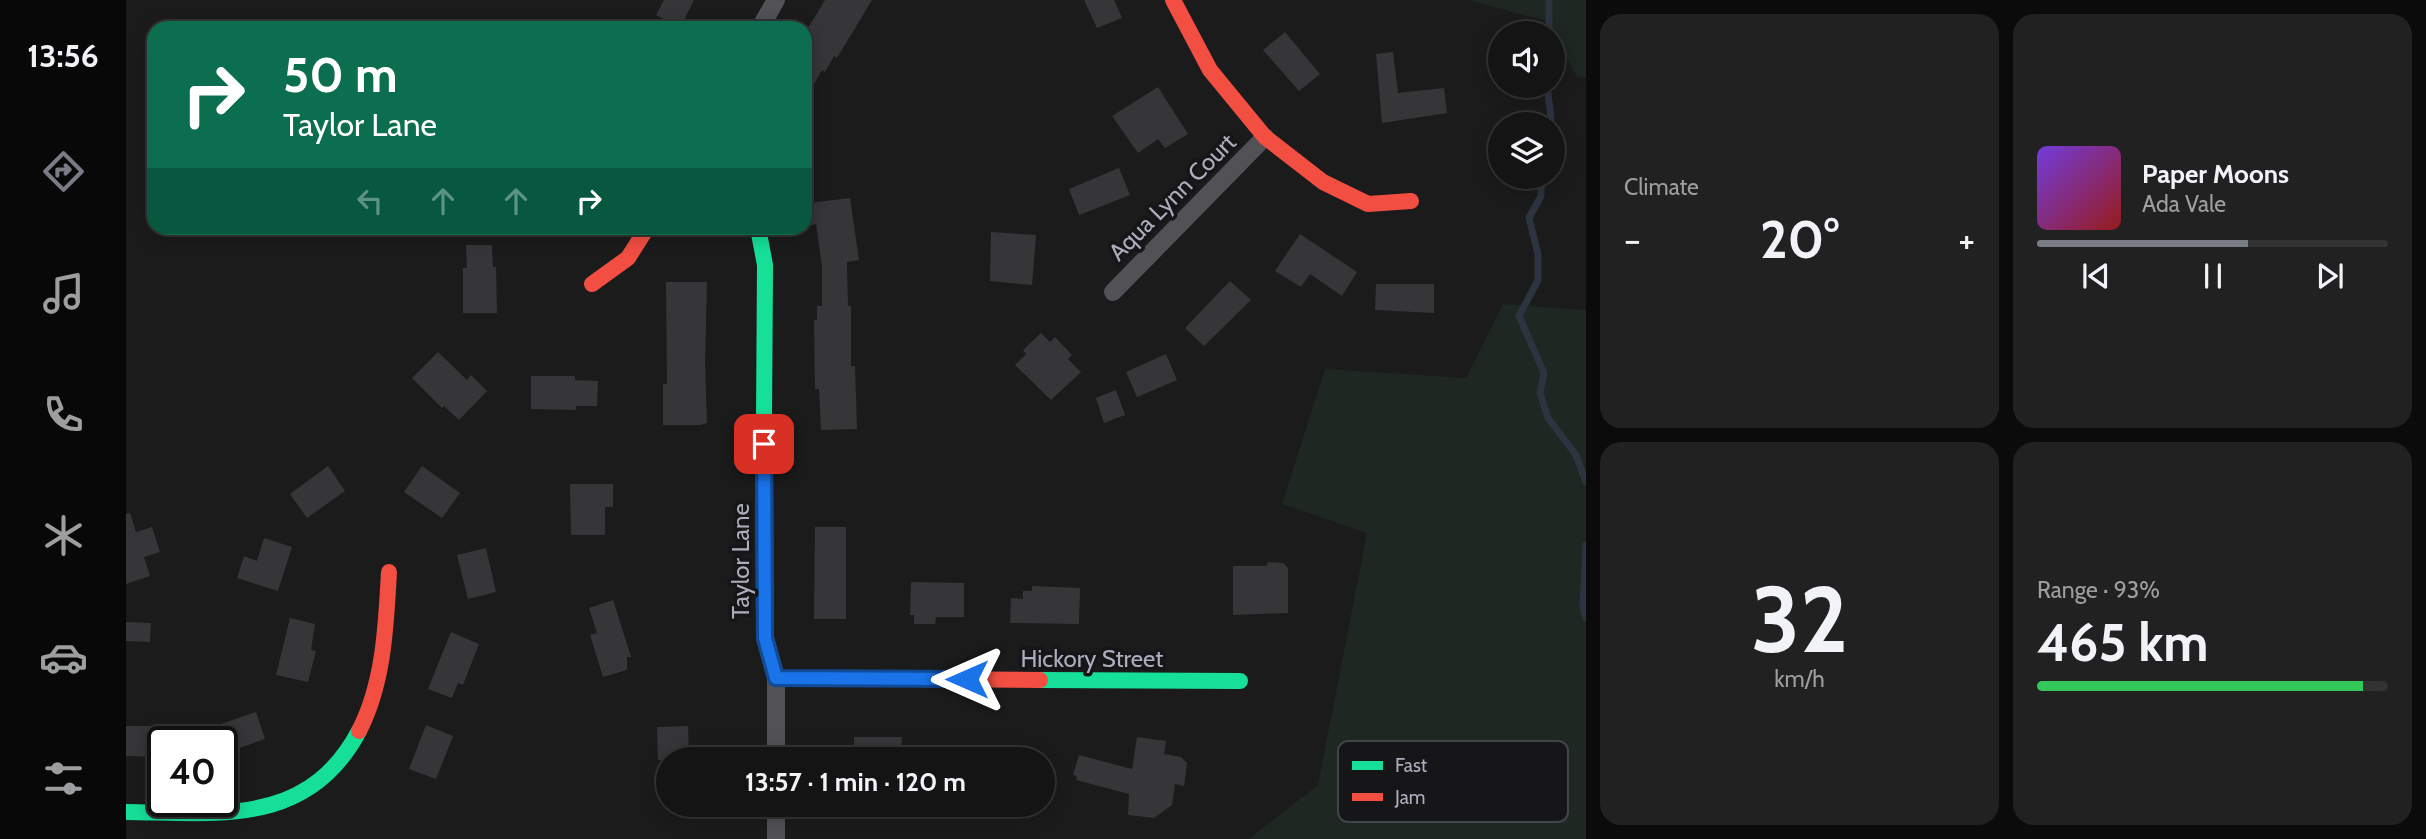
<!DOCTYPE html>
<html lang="en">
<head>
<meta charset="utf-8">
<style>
  :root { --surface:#141415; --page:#212122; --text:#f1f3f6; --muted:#9d9ea0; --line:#333334; --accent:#797b85 }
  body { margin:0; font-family:Cabin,sans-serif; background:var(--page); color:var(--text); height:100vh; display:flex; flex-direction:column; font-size:26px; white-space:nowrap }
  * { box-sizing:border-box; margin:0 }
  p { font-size:23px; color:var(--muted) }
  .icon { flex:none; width:38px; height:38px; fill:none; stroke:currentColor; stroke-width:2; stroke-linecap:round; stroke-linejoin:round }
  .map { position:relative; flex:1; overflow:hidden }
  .sheet { display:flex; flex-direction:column; gap:14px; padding:14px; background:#0b0b0c; width:840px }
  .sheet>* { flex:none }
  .guide { position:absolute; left:21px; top:21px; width:665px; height:214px; border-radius:21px; box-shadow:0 4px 18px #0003,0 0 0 2px var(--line); background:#0b6e4f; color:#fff; overflow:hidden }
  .buttons { position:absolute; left:1362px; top:21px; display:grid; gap:14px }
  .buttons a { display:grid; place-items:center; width:77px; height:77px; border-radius:50%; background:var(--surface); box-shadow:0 4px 18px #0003,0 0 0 2px var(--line); font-size:35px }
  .speed { position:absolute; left:21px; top:726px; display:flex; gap:14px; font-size:35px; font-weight:700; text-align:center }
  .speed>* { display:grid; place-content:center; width:91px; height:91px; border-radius:50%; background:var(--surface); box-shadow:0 4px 18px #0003,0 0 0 2px var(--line); line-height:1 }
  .speed .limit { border:4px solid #111; border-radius:10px; background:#fff; color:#111 }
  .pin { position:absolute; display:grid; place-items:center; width:60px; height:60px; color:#fff; margin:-30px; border-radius:14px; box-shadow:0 4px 10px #0006 }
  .me { position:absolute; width:77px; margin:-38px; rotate:270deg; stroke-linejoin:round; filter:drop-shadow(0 0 5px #0008) }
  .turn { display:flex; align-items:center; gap:24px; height:147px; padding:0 21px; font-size:32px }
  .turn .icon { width:91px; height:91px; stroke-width:2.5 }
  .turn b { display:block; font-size:49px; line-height:60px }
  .lanes { display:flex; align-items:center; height:66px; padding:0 21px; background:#0003; justify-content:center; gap:35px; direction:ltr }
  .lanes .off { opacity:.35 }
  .big { font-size:52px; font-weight:800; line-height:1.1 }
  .sheet .card { flex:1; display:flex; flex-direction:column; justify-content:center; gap:10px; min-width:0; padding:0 24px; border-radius:21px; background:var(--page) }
  .sheet .dial { align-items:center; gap:0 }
  .dial b { font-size:91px; line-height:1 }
  .song { display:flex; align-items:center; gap:21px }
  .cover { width:84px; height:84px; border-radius:10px; background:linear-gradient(135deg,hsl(260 70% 55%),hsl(0 70% 35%)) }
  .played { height:7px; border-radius:4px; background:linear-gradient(90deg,var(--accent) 60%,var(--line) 60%) }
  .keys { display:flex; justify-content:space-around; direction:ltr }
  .heat { display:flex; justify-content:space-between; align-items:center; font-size:38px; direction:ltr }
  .charge { height:10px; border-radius:5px; background:linear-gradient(90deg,#34c759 93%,var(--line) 0) }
  .sheet .tiles { flex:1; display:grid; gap:14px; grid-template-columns:repeat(2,1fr) }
  .trip { position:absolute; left:530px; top:747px; width:399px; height:70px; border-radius:35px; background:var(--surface); box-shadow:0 4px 18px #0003,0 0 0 2px var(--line); font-weight:800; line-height:70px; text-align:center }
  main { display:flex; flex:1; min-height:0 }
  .tabs { display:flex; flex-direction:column; width:126px; justify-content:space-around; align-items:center; background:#080808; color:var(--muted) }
  .tabs .icon { width:49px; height:49px }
  .tabs .current { color:var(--accent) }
  .tabs b { font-size:32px; color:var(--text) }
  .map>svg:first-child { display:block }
  .green { fill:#1e2721 }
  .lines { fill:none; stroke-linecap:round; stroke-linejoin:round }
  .stream { stroke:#2c343f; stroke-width:7 }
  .building { fill:#363638 }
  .street { stroke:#515156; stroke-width:18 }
  .fast { stroke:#16e098; stroke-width:16 }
  .jam { stroke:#f24e42; stroke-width:16 }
  .route-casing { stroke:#114b97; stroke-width:18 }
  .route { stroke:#1a73e8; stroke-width:12 }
  .labels { text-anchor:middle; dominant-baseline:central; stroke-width:7; stroke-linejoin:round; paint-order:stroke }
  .street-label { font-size:24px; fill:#acaebd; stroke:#161518 }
  .key { fill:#161518; stroke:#43434a; stroke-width:2 }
  .key-label { font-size:19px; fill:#acaebd }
</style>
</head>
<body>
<main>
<nav class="tabs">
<b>13:56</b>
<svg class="icon current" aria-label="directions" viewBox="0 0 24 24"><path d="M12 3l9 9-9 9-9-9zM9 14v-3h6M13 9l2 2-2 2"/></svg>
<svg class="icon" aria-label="music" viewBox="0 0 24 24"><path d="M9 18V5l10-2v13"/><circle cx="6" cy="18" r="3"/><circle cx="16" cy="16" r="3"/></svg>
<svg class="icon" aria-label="phone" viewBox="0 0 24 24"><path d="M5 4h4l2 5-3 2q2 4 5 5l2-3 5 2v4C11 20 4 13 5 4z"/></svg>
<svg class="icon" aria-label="climate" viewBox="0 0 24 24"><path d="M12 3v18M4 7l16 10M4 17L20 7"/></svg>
<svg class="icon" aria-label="car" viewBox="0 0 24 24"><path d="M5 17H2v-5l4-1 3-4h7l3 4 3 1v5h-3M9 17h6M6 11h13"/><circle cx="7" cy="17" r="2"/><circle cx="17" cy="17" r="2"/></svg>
<svg class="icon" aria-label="filters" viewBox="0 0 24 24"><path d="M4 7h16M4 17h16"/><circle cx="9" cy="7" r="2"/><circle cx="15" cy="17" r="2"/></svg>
</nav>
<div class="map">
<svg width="1460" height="839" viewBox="0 0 1460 839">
  <rect width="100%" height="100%" fill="#1b1b1c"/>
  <g class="green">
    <polygon points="1342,0 1460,0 1460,78 1451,77 1421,21"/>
    <polygon points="1377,304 1460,310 1460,839 1123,839 1192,785 1241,533 1156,504 1199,369 1340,378"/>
  </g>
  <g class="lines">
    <g class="stream">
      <polyline points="1423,0 1423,33"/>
      <polyline points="1421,86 1425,117 1424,124"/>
      <polyline points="1415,177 1415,196 1403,218 1412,254 1412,280 1393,316 1418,373 1414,393 1422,418 1450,455 1460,482"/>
      <polyline points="1460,545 1457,608 1460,618"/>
    </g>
  </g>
  <g class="building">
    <polygon points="538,0 568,0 554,28 530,15"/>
    <polygon points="699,0 746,0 711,58 708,56 699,72 696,70 679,100 679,33"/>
    <polygon points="958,0 988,0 996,18 971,28"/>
    <polygon points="1159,32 1194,74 1173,91 1137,50"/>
    <polygon points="1267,52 1272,93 1318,88 1321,113 1256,123 1250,54"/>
    <polygon points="1032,87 1062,134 1039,148 1032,139 1012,153 986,116"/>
    <polygon points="993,168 1004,195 953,215 943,189"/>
    <polygon points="724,198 733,260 721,262 722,306 725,306 725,366 729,366 731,429 695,430 693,389 689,389 688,320 691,320 691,306 696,306 696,266 690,224 685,225 683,203"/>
    <polygon points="865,232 910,235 906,285 864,281"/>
    <polygon points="1174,234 1231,272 1216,296 1184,274 1175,287 1149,271"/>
    <polygon points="340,245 366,245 367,267 370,267 371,313 337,313 337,268 341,268"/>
    <polygon points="1104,281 1125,300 1078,346 1059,328"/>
    <polygon points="540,282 581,282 579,363 581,423 574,425 537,425 537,384 541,384"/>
    <polygon points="1250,284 1308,284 1308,313 1249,310"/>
    <polygon points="915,333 924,342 929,337 946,355 942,359 955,372 925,400 889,365 900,354 897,350"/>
    <polygon points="312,352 341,380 345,375 361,391 333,420 318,406 316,408 286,378"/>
    <polygon points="1040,354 1051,380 1011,397 1000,372"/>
    <polygon points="405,376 449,376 449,380 472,381 471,406 450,406 450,410 405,409"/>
    <polygon points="990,390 999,415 978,423 970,398"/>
    <polygon points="202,466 219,491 181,518 164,494"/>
    <polygon points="296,466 334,493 316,518 278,492"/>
    <polygon points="444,484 487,484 487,507 479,507 479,535 445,535"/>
    <polygon points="4,513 10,532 26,527 34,552 18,557 24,576 0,584 0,514"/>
    <polygon points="689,527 720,527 720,619 688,619"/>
    <polygon points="138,538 166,547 152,591 111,578 118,556 131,561"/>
    <polygon points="360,548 370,592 342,599 331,555"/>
    <polygon points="1142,562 1157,563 1162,568 1162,613 1107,615 1107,566 1140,566"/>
    <polygon points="785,582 838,583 838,617 810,617 809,624 788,624 788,615 784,615"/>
    <polygon points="906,586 954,588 953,624 884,623 885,598 897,599 897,591 906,591"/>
    <polygon points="487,600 505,657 501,657 501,670 477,677 464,635 471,633 463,608"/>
    <polygon points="164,618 189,624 185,650 190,651 182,682 150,675"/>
    <polygon points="0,622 25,623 24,642 0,641"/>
    <polygon points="325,632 353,644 337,685 332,683 326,698 302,689"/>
    <polygon points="130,712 139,739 96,754 96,742 91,742 86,727"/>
    <polygon points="300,725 327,736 310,779 283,769"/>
    <polygon points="0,726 37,726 37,757 0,756"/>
    <polygon points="562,726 563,760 532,760 531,727"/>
    <polygon points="728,737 776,737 775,760 728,760"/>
    <polygon points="1011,737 1040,741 1038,754 1055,757 1061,763 1058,786 1049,784 1046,805 1028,818 1002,815 1003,794 950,780 951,776 947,775 953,755 1006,769"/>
  </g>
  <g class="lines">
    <g class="street">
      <polyline points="634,28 650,0"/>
      <polyline points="987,292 1139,137"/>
      <polyline points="638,445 639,638 650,678 650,760"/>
      <polyline points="650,839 650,805"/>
    </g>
    <g class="fast">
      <polyline points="632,228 639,265 638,419"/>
      <polyline points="914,680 1114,681"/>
      <path d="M 0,812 C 93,813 182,827 233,731"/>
    </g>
    <g class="jam">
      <polyline points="1047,0 1084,70 1139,137 1197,182 1242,204 1285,201"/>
      <polyline points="466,284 502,258 521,228"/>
      <polyline points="650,678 914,680"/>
      <path d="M 233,731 C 258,683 260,625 263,572"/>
    </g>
  </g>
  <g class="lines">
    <g class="route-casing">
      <polyline id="route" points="638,444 639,638 650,678 841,679"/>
    </g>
    <use href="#route" class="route"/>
  </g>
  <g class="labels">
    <g class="street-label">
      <text transform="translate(1046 197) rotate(-45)">Aqua Lynn Court</text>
      <text transform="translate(614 561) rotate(-90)">Taylor Lane</text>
      <text x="966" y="658">Hickory Street</text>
    </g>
  </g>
  <rect x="1212" y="741" width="230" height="81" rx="10" class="key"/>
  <rect x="1226" y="761" width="31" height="9" fill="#16e098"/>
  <rect x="1226" y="793" width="31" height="8" fill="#f24e42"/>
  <g class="key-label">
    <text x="1269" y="772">Fast</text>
    <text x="1269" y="804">Jam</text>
  </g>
</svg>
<div class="buttons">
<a><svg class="icon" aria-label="sound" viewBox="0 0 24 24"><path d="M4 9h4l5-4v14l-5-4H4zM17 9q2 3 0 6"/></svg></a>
<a><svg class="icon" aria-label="layers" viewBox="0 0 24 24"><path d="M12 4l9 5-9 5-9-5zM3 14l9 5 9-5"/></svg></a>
</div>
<div class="speed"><div class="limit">40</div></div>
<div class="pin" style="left:638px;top:444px;background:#d93025"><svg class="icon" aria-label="arrive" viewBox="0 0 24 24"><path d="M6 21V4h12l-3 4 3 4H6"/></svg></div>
<svg class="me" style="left:841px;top:679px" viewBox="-20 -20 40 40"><path d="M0-17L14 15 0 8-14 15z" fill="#1a73e8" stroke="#fff" stroke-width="4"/></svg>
<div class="trip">13:57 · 1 min · 120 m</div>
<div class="guide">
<div class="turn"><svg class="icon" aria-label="right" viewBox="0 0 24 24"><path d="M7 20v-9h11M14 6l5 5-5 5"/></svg><div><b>50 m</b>Taylor Lane</div></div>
<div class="lanes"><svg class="icon off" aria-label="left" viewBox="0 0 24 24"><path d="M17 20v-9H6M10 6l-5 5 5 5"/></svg><svg class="icon off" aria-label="ahead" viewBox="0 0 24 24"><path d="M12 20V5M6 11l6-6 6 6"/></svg><svg class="icon off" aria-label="ahead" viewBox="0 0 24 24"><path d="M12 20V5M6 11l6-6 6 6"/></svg><svg class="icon" aria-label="right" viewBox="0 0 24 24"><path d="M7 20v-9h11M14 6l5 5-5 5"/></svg></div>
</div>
</div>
<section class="sheet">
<div class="tiles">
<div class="card"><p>Climate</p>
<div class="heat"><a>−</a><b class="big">20°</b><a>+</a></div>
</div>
<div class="card">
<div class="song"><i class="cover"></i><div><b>Paper Moons</b><p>Ada Vale</p></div></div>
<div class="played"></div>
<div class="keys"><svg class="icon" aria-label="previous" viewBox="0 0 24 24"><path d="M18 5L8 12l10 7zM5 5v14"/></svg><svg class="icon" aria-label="pause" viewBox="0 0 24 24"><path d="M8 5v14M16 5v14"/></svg><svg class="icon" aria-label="next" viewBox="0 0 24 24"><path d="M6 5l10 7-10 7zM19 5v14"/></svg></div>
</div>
<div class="card dial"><b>32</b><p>km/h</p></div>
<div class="card"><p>Range · 93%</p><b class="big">465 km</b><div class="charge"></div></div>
</div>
</section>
</main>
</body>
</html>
